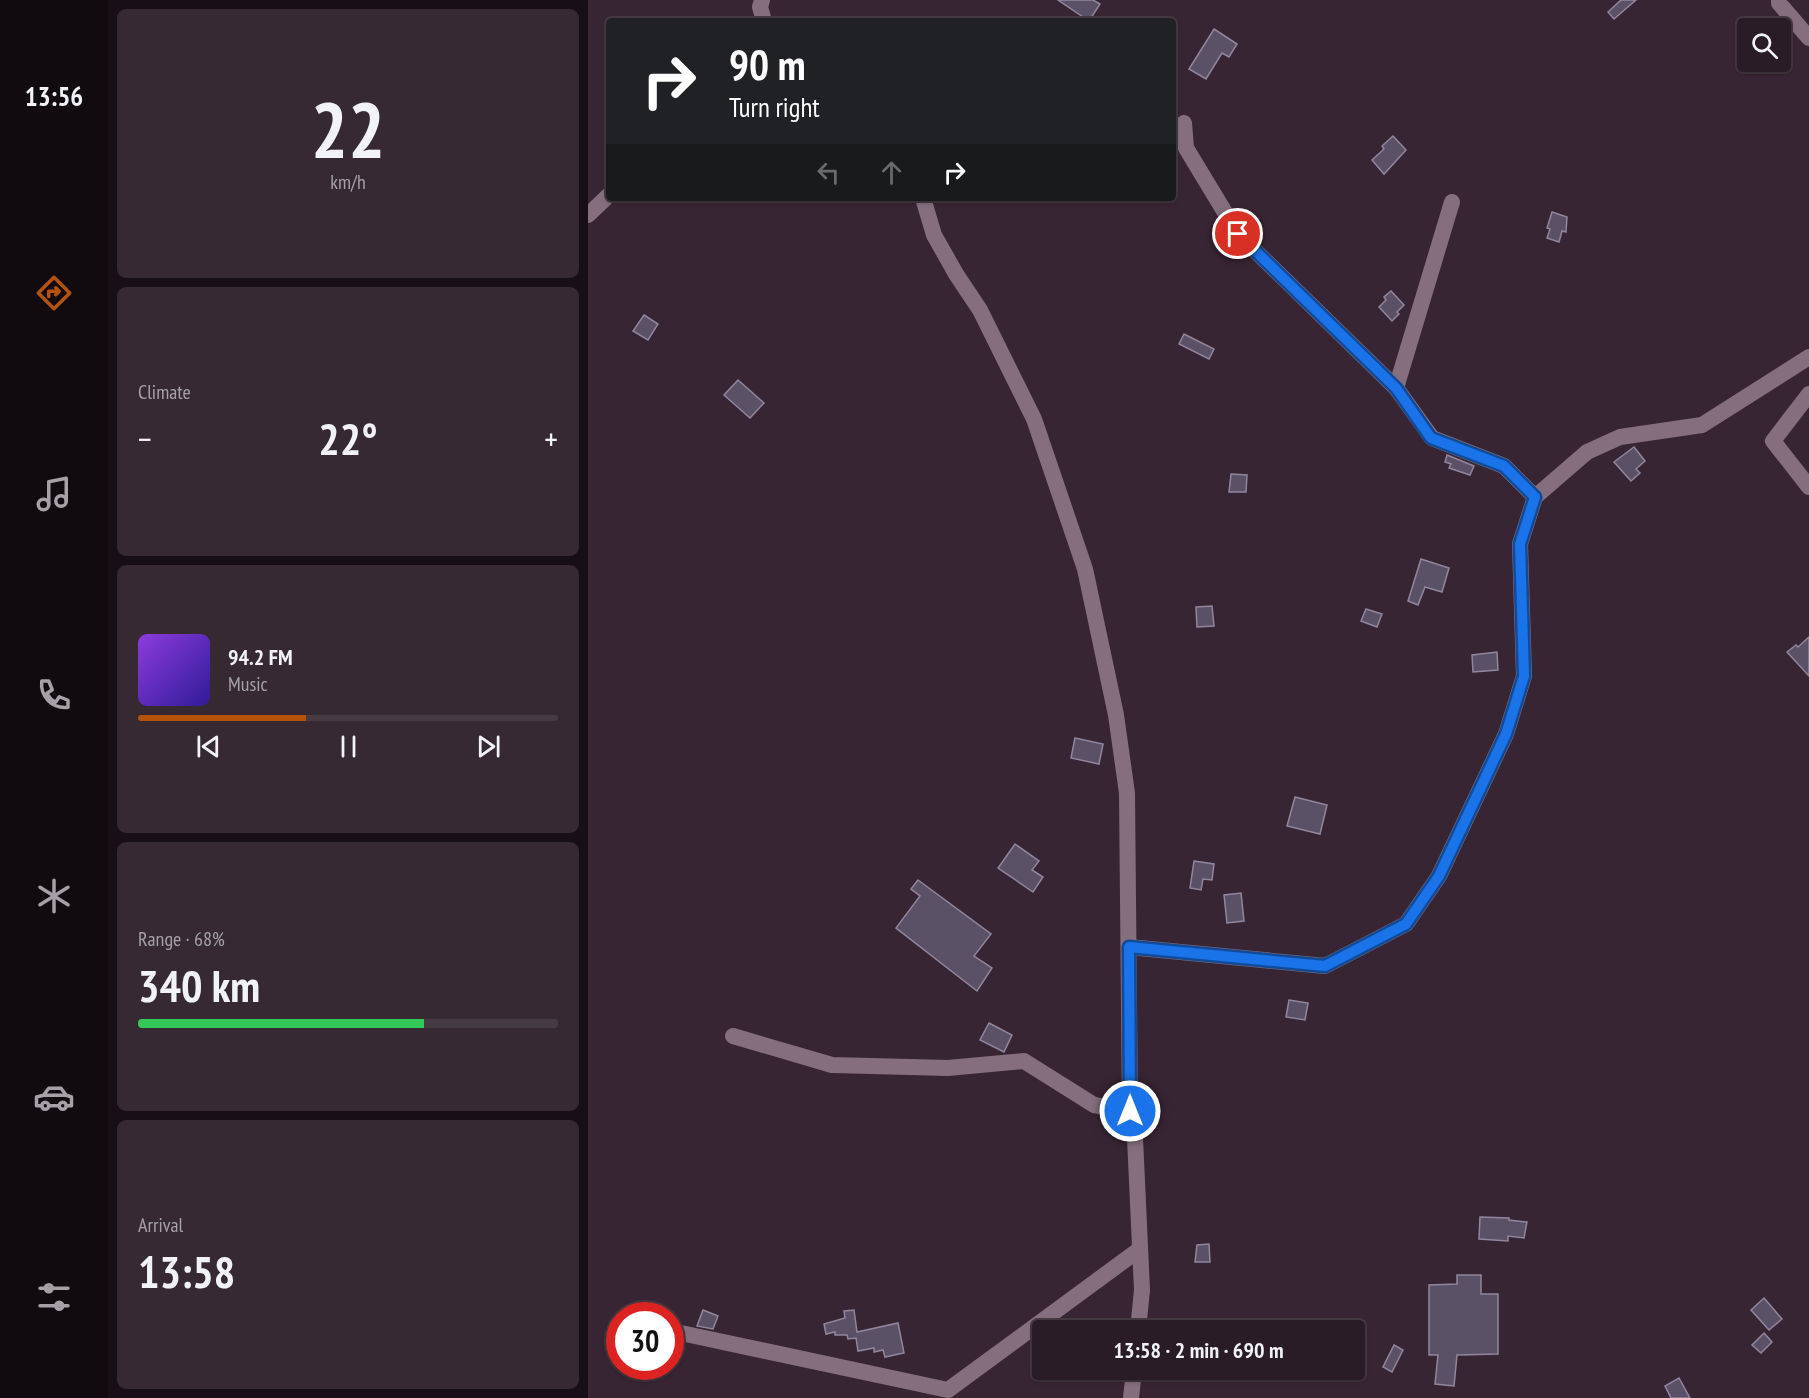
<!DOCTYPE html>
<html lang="en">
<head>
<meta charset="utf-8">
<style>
  :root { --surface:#2a1c26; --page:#362932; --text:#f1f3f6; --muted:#a5a1a7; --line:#463a43; --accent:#b45309 }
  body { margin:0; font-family:"PT Sans Narrow",sans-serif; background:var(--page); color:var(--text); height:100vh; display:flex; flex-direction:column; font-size:22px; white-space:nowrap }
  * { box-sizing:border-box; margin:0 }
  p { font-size:20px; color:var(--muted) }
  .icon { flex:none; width:33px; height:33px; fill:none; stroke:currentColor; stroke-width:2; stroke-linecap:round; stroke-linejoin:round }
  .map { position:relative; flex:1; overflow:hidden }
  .sheet { display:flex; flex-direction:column; gap:9px; padding:9px; background:#170f15; width:480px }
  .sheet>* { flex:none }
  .banner { position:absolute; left:18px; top:18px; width:570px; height:183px; border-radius:6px; box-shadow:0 2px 4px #0004,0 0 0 2px var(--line); background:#202124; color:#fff; overflow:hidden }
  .buttons { position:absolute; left:1149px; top:18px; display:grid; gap:12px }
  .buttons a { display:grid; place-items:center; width:54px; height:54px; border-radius:6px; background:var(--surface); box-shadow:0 2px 4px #0004,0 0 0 2px var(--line); font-size:30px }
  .speed { position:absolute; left:18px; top:1302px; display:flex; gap:12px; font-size:30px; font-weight:700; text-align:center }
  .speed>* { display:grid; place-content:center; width:78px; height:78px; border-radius:50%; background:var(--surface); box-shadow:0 2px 4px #0004,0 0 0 2px var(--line); line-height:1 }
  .speed .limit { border:9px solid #d22; background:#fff; color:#111 }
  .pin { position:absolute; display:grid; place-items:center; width:51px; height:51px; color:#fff; margin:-26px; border:3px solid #fff; border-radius:50%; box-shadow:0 2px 6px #0007 }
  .me { position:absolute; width:66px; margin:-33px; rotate:0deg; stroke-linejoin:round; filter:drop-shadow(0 0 4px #0008) }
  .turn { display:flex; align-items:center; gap:21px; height:126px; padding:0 24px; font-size:27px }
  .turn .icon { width:78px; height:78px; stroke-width:2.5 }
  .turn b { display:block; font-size:42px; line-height:51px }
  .lanes { display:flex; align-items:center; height:57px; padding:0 24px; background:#0003; justify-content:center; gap:30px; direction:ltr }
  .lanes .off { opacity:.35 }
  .big { font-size:45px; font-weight:800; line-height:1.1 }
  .sheet .widget { flex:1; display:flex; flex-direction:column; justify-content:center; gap:9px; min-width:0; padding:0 21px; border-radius:9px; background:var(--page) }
  .sheet .dial { align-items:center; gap:0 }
  .dial b { font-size:78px; line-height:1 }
  .song { display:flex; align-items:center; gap:18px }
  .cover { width:72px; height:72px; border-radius:9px; background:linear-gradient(135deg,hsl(270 70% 55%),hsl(250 70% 35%)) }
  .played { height:6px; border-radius:3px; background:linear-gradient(90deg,var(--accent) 40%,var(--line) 40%) }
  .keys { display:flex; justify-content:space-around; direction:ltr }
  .heat { display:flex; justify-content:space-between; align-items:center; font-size:33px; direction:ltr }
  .charge { height:9px; border-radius:4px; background:linear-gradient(90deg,#34c759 68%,var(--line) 0) }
  .trip { position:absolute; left:444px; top:1320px; width:333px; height:60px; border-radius:6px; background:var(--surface); box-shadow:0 2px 4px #0004,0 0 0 2px var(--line); font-weight:800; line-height:60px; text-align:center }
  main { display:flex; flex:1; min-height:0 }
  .tabs { display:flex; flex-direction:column; width:108px; justify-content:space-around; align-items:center; background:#110b0f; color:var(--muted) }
  .tabs .icon { width:42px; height:42px }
  .tabs .active { color:var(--accent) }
  .tabs b { font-size:27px; color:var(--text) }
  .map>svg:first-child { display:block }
  .building { fill:#5a5167; stroke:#90879f; stroke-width:1.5 }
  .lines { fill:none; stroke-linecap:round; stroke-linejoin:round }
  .minor { stroke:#856f7f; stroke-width:16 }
  .route-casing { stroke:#114b97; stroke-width:15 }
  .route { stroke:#1a73e8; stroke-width:10 }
</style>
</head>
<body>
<main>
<nav class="tabs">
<b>13:56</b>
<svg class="icon active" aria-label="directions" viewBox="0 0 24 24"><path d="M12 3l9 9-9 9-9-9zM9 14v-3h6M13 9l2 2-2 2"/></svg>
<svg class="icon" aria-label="music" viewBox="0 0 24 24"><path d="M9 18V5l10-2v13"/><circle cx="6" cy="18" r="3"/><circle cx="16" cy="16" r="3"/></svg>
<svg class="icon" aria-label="phone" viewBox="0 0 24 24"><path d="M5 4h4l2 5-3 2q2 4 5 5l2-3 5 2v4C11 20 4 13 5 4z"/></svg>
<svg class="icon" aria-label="climate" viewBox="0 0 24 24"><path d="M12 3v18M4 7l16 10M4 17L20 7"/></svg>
<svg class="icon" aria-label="car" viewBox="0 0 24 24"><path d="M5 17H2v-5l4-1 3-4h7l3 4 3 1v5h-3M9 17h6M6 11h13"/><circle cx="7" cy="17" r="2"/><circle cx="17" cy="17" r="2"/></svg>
<svg class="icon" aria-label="filters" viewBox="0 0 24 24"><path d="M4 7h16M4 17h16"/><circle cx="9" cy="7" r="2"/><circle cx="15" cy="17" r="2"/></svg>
</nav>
<section class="sheet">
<div class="widget dial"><b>22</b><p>km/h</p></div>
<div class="widget"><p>Climate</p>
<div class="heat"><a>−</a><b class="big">22°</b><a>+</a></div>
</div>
<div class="widget">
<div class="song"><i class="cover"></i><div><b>94.2 FM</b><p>Music</p></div></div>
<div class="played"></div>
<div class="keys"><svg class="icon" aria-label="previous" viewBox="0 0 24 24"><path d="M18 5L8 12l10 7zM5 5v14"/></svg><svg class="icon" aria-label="pause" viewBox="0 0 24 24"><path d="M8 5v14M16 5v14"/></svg><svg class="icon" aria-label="next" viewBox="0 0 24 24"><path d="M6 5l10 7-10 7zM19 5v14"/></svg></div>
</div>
<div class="widget"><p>Range · 68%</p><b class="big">340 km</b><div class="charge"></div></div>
<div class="widget"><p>Arrival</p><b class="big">13:58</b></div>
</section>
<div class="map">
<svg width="1221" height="1398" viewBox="0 0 1221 1398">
  <rect width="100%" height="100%" fill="#382533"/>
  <g class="building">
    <polygon points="470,0 505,0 512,4 501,21"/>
    <polygon points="1033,0 1048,0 1026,19 1020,12"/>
    <polygon points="626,29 649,44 641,57 634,53 618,79 601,69"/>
    <polygon points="805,136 818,150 796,174 784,160 796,149 794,146"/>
    <polygon points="964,212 979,217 978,232 974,231 971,242 959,238 962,229 959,228"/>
    <polygon points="803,291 816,305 809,312 811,314 804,321 791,307 798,300 796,297"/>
    <polygon points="56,315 70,324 60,340 45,331"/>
    <polygon points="596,334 626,349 621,359 591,344"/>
    <polygon points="150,380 176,403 162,418 136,395"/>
    <polygon points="1046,447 1057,461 1048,469 1052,473 1043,481 1026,462"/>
    <polygon points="859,455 886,466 882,475 861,468 863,464 857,462"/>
    <polygon points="643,474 659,475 658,492 641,492"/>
    <polygon points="833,559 861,568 854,592 837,587 830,605 820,601"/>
    <polygon points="624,606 626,626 609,627 608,607"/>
    <polygon points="778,609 794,614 789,627 773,621"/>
    <polygon points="1221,637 1221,676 1199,652 1208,645 1210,647"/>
    <polygon points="909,652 910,670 885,672 884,655"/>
    <polygon points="487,738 515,744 511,764 483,758"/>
    <polygon points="707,797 739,805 732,834 699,826"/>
    <polygon points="427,844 451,861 444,870 455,877 445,892 410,868"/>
    <polygon points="606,861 626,864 624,880 615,879 613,890 602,888"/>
    <polygon points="330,880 403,934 386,956 404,968 389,991 308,928 332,896 323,889"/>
    <polygon points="653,893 656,921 639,923 636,895"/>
    <polygon points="701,1000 720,1003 717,1020 698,1017"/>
    <polygon points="401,1023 424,1035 416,1052 392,1040"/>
    <polygon points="892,1217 921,1218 921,1220 939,1222 936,1238 920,1236 920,1241 891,1239"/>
    <polygon points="621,1244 622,1262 607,1262 609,1245"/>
    <polygon points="869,1275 893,1275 893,1294 910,1294 910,1354 869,1355 866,1386 847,1384 850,1355 841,1355 841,1285 869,1284"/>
    <polygon points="1176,1298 1194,1319 1181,1330 1163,1310"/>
    <polygon points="115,1310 130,1316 125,1329 109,1326"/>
    <polygon points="266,1310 269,1332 310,1323 316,1353 297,1357 295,1350 286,1352 286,1348 270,1351 268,1338 260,1339 259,1335 247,1335 247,1332 238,1334 236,1324 257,1318 256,1311"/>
    <polygon points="1176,1333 1184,1342 1173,1353 1164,1345"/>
    <polygon points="806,1345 815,1350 804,1372 795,1367"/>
    <polygon points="1091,1378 1102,1398 1083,1398 1077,1386"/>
  </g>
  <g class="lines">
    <g class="minor">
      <polyline points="174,0 172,7 176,21"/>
      <polyline points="1191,0 1191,3 1221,38"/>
      <polyline points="596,123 598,148 650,234 808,388 844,438 916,466 947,497"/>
      <polyline points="335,198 346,235 368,274 392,310 446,419 497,569 528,715 539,793 542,1111 547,1138 554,1290 550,1330"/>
      <polyline points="0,215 21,195"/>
      <polyline points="808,388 864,202"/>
      <polyline points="1221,394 1185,441 1221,487"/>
      <polyline points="541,947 737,966 818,924 851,876 918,734 936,676 932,544 947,497 999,452 1032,437 1114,425 1221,357"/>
      <polyline points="145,1036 244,1065 360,1068 436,1061 506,1105 542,1111"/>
      <polyline points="93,1333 360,1390 552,1249"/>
      <polyline points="543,1398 546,1370"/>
    </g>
  </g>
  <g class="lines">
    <g class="route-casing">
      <polyline id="route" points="542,1111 541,947 737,966 818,924 851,876 918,734 936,676 932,544 947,497 916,466 843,438 808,388 650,234"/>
    </g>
    <use href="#route" class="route"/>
  </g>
</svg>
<div class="buttons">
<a><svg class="icon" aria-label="search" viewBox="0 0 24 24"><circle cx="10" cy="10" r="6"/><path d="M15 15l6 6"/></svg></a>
</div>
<div class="speed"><div class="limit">30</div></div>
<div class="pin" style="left:650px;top:234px;background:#d93025"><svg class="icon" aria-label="arrive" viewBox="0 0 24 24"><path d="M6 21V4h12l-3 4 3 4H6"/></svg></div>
<svg class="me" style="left:542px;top:1111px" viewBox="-20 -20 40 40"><circle r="17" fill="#1a73e8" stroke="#fff" stroke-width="3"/><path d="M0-11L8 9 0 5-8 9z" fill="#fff"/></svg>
<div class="trip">13:58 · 2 min · 690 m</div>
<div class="banner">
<div class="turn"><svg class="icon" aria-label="right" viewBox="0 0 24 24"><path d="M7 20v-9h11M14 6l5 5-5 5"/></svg><div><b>90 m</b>Turn right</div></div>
<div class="lanes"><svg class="icon off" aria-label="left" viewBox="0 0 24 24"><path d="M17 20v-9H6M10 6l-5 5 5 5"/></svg><svg class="icon off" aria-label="ahead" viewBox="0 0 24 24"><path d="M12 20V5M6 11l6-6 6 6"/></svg><svg class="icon" aria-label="right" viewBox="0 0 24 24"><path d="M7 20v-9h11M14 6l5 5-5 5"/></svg></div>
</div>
</div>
</main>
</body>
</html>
